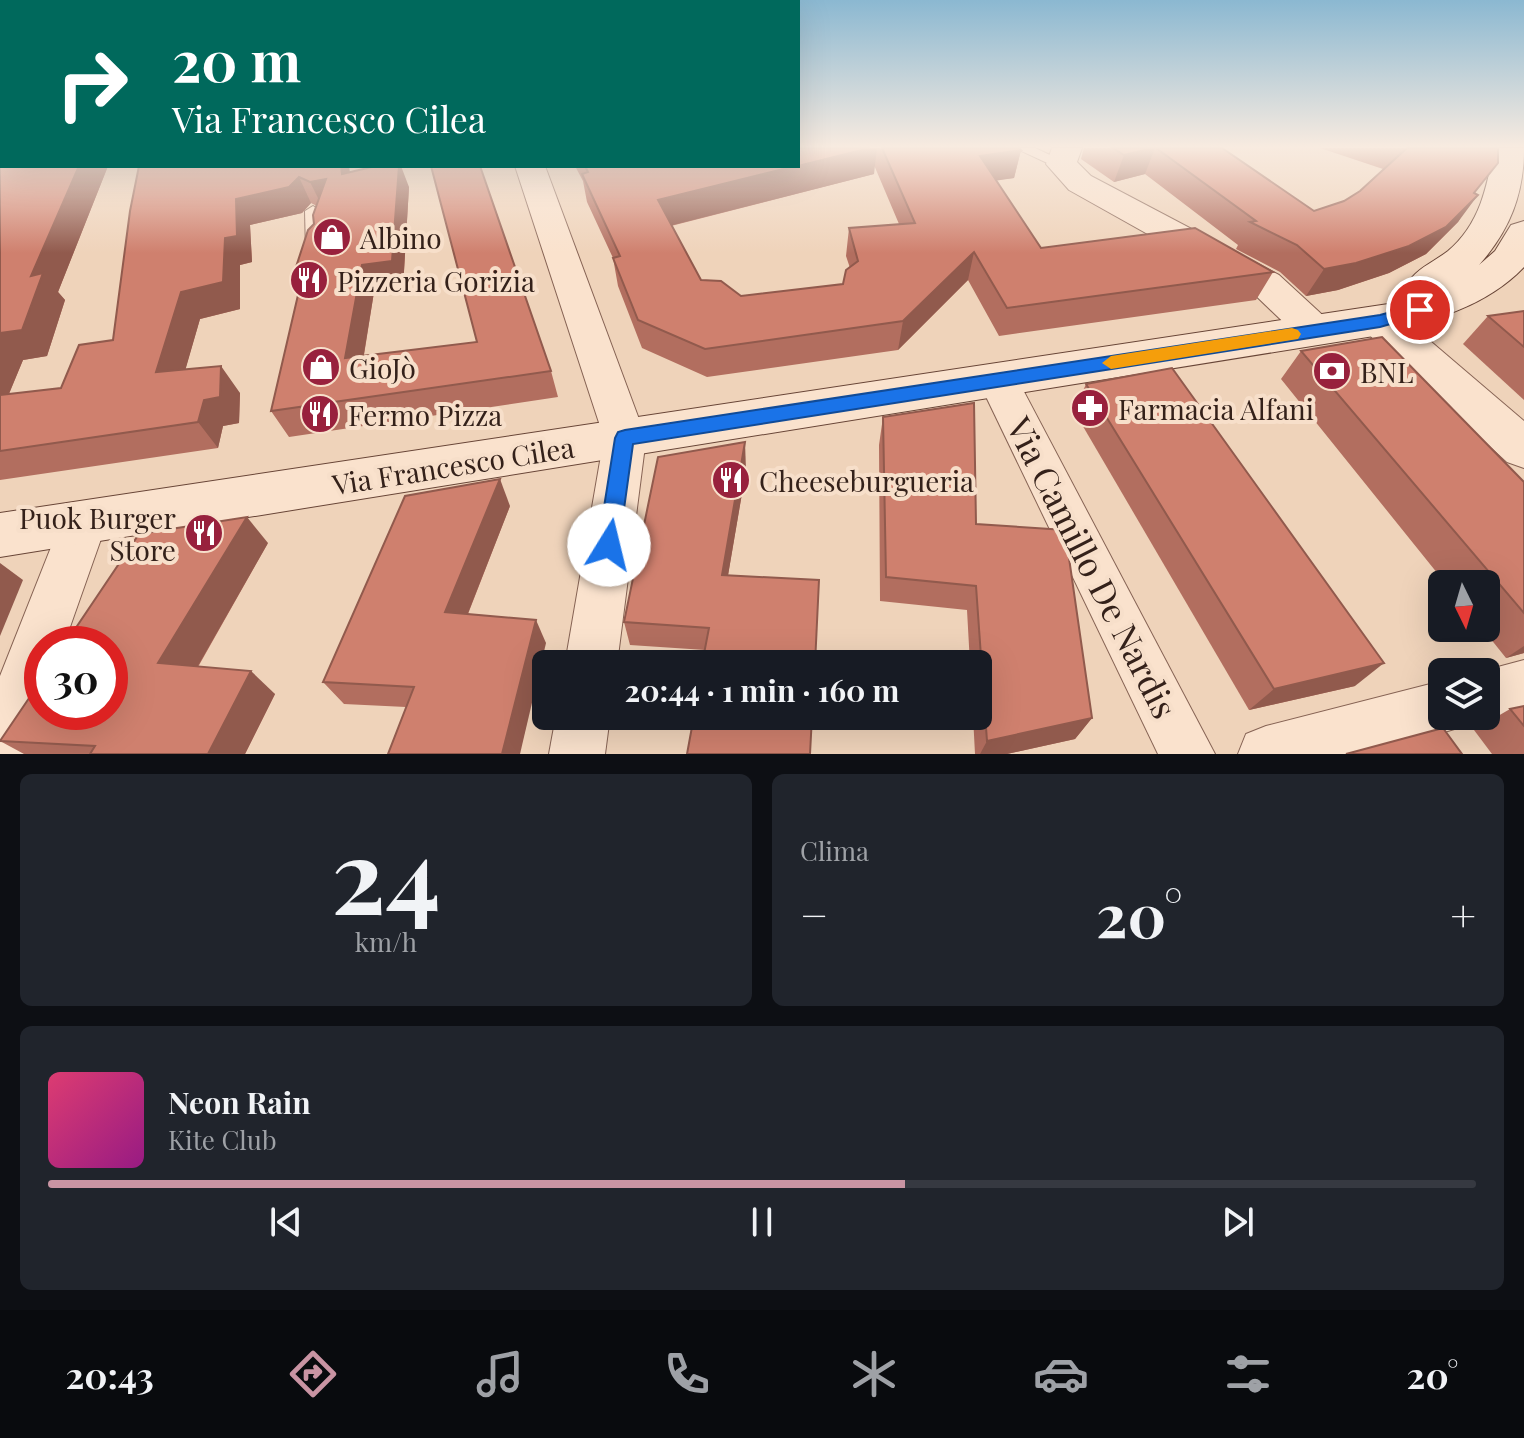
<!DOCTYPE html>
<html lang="it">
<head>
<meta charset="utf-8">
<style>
  :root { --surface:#171b24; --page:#20242c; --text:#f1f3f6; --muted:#9ea1a6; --line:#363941; --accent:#c994a3 }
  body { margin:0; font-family:"Playfair Display",serif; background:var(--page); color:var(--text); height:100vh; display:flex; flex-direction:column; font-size:30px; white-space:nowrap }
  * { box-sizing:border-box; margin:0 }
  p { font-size:26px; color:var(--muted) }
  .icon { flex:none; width:44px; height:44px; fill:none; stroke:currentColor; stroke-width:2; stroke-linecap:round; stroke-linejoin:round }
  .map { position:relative; height:754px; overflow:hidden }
  .drawer { display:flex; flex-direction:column; gap:20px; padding:20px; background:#0d0f14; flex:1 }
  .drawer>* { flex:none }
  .hud { position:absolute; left:0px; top:0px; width:800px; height:168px; box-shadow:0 8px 32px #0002; background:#00695c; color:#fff; overflow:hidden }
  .needle { width:52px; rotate:175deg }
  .buttons { position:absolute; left:1428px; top:570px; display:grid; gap:16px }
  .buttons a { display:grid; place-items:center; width:72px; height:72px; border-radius:12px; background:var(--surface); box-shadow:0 8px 32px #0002; font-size:40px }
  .speed { position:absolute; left:24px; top:626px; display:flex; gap:16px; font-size:40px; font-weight:700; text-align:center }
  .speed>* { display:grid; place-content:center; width:104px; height:104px; border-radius:50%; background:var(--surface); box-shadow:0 8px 32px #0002; line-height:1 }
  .speed .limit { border:12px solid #d22; background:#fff; color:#111 }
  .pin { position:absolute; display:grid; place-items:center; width:68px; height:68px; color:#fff; margin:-34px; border:4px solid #fff; border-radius:50%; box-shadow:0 2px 8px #0007 }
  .me { position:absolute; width:88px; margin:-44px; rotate:9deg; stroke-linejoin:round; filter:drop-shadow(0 0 6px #0008) }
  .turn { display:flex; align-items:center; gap:28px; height:168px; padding:0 40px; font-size:36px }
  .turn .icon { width:104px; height:104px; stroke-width:2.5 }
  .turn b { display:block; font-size:56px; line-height:68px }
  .big { font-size:60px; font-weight:700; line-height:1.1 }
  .drawer .card { flex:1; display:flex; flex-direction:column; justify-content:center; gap:12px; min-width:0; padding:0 28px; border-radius:12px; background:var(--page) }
  .drawer .dial { align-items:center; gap:0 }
  .dial b { font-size:104px; line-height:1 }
  .song { display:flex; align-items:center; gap:24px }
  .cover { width:96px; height:96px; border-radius:12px; background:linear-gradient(135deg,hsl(340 70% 55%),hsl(310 70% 35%)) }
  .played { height:8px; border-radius:4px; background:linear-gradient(90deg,var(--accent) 60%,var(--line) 60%) }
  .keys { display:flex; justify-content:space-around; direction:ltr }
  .heat { display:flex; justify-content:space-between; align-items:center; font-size:44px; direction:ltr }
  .drawer .tiles { flex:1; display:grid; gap:20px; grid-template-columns:1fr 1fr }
  .card:last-child { grid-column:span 2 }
  .trip { position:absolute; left:532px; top:650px; width:460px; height:80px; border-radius:12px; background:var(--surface); box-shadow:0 8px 32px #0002; font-weight:700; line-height:80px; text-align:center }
  .dock { display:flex; height:128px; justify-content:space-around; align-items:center; background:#090b0e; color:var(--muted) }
  .dock .icon { width:56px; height:56px }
  .dock .on { color:var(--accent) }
  .dock b { font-size:36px; color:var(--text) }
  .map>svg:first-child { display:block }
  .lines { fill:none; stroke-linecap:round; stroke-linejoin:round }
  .service-casing { stroke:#866354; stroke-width:2 }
  .minor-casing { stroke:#866354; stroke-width:2 }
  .tertiary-casing { stroke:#866354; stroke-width:2 }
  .secondary-casing { stroke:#684537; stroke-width:2 }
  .service { fill:#fae2cd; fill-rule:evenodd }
  .minor { fill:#fae2cd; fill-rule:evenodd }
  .tertiary { fill:#fae2cd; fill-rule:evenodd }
  .secondary { fill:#fae2cd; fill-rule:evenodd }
  .wall { fill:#b26e5f; fill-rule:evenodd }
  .shaded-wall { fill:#915a4d }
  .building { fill:#cf806e; stroke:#915a4d; stroke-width:2 }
  .route { fill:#1a73e8; stroke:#114b97; stroke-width:2 }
  .slow { fill:#f59e0b }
  .labels { text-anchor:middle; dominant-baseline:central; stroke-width:8; stroke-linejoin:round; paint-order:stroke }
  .poi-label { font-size:28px; fill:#34211a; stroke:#f7dfca; text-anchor:start }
  .street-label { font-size:28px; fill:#34211a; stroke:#f7dfca }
  .near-street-label { font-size:34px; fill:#34211a; stroke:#f7dfca }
</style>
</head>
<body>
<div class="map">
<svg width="1524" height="754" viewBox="0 0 1524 754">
  <rect width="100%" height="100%" fill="#efd3ba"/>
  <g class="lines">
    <g class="service-casing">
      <g id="service">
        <polygon points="1015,148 1035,148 1069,164 1061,169 1056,167"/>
        <polygon points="313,206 321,211 324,251 315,257 306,251 305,211"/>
      </g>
    </g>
    <g class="minor-casing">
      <g id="minor">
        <polygon points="1052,148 1082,148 1077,162 1091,176 1279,275 1329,321 1335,331 1329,341 1316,344 1303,341 1253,293 1069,190 1046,164"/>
        <polygon points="515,166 545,166 646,438 617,664 565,664 604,438"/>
        <polygon points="998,365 1012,369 1215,754 1158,754 978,380 984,369"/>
        <polygon points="84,502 100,508 107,522 64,644 42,644 42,707 25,754 0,754 0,676 61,522 68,508"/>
        <polygon points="1524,660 1524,712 1486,723 1470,716 1486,716 1486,672 1479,672"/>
        <polygon points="1442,681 1442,716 1466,716 1461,727 1371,754 1238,754 1246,734 1266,726"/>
        <polygon points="556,716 610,716 605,754 549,754"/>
      </g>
    </g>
    <g class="tertiary-casing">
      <polygon id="tertiary" points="1380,307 1395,311 1524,421 1524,468 1507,462 1365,331 1359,321 1365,311"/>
    </g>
    <g class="secondary-casing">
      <path id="secondary" d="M 1494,148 L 1524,148 C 1524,194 1510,230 1479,265 L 1495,251 L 1511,225 L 1524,221 L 1524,267 C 1486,307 1431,321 1380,335 L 0,557 L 0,513 L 1395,303 L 1420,294 L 1414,292 L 1408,283 C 1417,268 1434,262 1448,251 C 1480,224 1487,187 1494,148 Z"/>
    </g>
    <use href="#service" class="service"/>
    <use href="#minor" class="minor"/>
    <use href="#tertiary" class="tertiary"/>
    <use href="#secondary" class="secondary"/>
  </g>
  <g class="wall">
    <polygon points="0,148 2,166 108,166 58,292 65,300 47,356 23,360 9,394 61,388 113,340 139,166 350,172 409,187 403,288 374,292 364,355 551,371 558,397 289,437 271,411 314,224 317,206 311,203 302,213 250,225 252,262 240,265 240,309 200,319 185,370 240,393 239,423 223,426 218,448 0,480"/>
    <path d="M 798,148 L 1019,148 L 1021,150 L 1014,178 L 996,180 L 1041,248 L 1273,272 L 1256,300 L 999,336 L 968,280 L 898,350 L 707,377 L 642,348 L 618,286 L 613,258 L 587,202 L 583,181 L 575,166 L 798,166 ZM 874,165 L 899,224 L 849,228 L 846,256 L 850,268 L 843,284 L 741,296 L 701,280 L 671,226 L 874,174 Z"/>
    <polygon points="1084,148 1222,148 1314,211 1344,201 1360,191 1383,169 1320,148 1498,148 1475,193 1458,222 1426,254 1389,273 1338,290 1306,296 1280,272 1236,249 1238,245 1145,174 1114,182 1081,159"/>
    <polygon points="1524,311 1524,400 1463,344 1488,316"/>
    <polygon points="1301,351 1524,482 1524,653 1506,658 1482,628 1486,628 1486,584 1446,584 1281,379"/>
    <polygon points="1086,384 1355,686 1249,710 1074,411"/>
    <polygon points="883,417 976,524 1092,718 1075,739 1007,754 975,754 973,716 978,716 978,664 970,664 967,610 880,601 879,445"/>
    <polygon points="746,470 728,575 705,650 630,645 624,622"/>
    <polygon points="510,506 468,614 546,643 406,707 344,704 323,682"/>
    <polygon points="268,543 198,667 275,694 245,754 24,754 0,741"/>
    <polygon points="1524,706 1524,754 1492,754 1474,730 1510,709"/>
  </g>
  <g class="shaded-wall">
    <polygon points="870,148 877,148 874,174 661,228 658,200"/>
    <polygon points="1155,148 1145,174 1114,182 1124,155"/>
    <polygon points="1021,150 1014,178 973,184 980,156"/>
    <polygon points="79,166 108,166 58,292 65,300 47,356 23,360 0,415 0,333 31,276"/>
    <polygon points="341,166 349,166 354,200 342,174"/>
    <polygon points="399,166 401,166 409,187 403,288 374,292 359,384 345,358 362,265"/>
    <polygon points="299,177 311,203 302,213 250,225 252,262 240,265 240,309 200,319 177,399 156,372 181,292 225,238 236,199"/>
    <polygon points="326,179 323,208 310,182"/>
    <polygon points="1478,195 1458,222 1426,254 1389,273 1338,290 1306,296 1324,269 1459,213"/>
    <polygon points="974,252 968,280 898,350 903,321"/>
    <polygon points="305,265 310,293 296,267"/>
    <polygon points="221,366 240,393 239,423 223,426 218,448 198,422 204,400"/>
    <polygon points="745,442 746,470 724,599 722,575"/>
    <polygon points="500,479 510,506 459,636 445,612"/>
    <polygon points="247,517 268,543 187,685 158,663"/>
    <polygon points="0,563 23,580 0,636"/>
    <polygon points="536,620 546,643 520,754 502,754"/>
    <polygon points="1524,646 1524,653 1506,658"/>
    <polygon points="1384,663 1355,686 1249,710 1274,689"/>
    <polygon points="251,671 275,694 245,754 208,754"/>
    <polygon points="1092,718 1075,739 1007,754 980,754 987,741"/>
  </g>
  <g class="building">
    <polygon points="0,148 2,148 2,166 79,166 31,276 43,273 22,330 0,333"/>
    <polygon points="798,148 870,148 798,166"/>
    <polygon points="882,148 1019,148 1021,150 980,156 1041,248 1195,228 1273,272 1007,308 974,252 903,321 705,349 638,320 613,258 620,256 582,174 588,172 585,166 796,166 658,200 701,280 721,281 741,296 843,284 846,270 858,261 849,228 915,223"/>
    <polygon points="1113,148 1153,148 1124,155"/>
    <polygon points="1156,148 1222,148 1314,211 1344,201 1360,191 1407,148 1498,148 1498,163 1474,193 1478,195 1446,227 1409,246 1356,263 1324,269 1297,245 1250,222 1256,221"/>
    <polygon points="139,166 341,166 342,174 376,166 399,166 392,261 362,265 345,358 477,342 431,166 480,166 551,371 271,411 305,265 296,267 308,230 314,224 313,215 326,179 310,182 299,177 289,187 236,199 237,236 225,238 223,282 181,292 156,372 221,366 220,397 204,400 198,422 0,451 0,395 61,388 79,345 113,340 130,211"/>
    <polygon points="1524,311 1524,347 1488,316"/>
    <polygon points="1382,337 1524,482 1524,613 1301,351"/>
    <polygon points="1172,368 1384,663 1274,689 1086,384"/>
    <polygon points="974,403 976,524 1065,530 1092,718 987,741 976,586 886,577 883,417"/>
    <polygon points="745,442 722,575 819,580 815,664 702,664 709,628 624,622 658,457"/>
    <polygon points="500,479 445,612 536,620 502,754 388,754 414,687 323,682 405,496"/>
    <polygon points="247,517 158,663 251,671 208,754 90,754 95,746 0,741 42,679 42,712 110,712 110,644 65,644 139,534"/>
    <polygon points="1524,706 1524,726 1510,709"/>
    <polygon points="694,716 812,716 810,754 687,754"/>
    <polygon points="1443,728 1462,754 1346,754"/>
  </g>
  <linearGradient id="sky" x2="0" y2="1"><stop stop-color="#8bb8d1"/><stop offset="0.58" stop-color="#f8ebe0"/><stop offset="1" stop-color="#f8ebe0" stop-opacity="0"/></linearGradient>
  <rect width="1524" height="253" fill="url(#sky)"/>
  <polygon class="route" points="1420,304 1429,310 1426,314 1380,327 633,444 619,545 616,552 609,554 601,552 598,545 615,438 618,432 625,430 1380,315"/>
  <polygon class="slow" points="1292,328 1298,330 1301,334 1298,339 1111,369 1102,363 1111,356"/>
  <defs>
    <g id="shop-disc" transform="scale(2)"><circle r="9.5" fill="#98213d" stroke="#f7dfca"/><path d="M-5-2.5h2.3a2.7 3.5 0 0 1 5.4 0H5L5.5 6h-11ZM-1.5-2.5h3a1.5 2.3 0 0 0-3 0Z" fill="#fff"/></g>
    <g id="restaurant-disc" transform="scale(2)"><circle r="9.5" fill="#98213d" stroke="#f7dfca"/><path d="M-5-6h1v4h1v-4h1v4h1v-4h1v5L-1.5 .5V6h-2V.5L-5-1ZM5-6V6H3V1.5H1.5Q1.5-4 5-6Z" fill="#fff"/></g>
    <g id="bank-disc" transform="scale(2)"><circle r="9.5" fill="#98213d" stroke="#f7dfca"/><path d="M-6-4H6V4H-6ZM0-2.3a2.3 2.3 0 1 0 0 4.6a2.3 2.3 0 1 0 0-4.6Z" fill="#fff"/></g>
    <g id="pharmacy-disc" transform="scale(2)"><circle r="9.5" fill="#98213d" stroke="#f7dfca"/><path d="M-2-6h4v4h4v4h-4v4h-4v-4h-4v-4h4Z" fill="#fff"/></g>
  </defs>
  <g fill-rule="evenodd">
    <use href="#shop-disc" x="332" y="237"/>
    <use href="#restaurant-disc" x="309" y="280"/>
    <use href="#shop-disc" x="321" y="367"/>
    <use href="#bank-disc" x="1332" y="371"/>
    <use href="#pharmacy-disc" x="1090" y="408"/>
    <use href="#restaurant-disc" x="320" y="414"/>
    <use href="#restaurant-disc" x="731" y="480"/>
    <use href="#restaurant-disc" x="204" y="533"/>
  </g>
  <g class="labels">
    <g class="poi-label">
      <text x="360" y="237">Albino</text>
      <text x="337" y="280">Pizzeria Gorizia</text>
      <text x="349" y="367">GioJò</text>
      <text x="1360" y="371">BNL</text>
      <text x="1118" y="408">Farmacia Alfani</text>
      <text x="348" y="414">Fermo Pizza</text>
      <text x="759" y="480">Cheeseburgueria</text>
      <text x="176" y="517" text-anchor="end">Puok Burger<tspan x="176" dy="32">Store</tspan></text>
    </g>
    <g class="street-label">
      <text transform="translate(453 465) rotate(-9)">Via Francesco Cilea</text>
    </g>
    <g class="near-street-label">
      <text transform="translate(1093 567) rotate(63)">Via Camillo De Nardis</text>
    </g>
  </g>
</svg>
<div class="buttons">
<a><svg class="needle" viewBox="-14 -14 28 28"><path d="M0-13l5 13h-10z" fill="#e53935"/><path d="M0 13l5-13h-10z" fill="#9ea1a6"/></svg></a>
<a><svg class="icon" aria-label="layers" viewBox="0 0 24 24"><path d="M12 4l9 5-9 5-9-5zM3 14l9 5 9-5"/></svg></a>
</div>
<div class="speed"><div class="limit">30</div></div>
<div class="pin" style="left:1420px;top:310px;background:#d93025"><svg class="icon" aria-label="arrive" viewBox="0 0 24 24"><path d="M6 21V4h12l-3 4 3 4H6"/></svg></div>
<svg class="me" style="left:609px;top:545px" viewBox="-20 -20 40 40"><circle r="19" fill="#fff"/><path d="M0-13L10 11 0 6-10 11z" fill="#1a73e8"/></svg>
<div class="trip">20:44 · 1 min · 160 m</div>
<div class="hud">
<div class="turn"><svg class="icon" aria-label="right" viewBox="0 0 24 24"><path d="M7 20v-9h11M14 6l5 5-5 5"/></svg><div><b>20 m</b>Via Francesco Cilea</div></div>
</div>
</div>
<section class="drawer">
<div class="tiles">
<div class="card dial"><b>24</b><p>km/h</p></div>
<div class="card"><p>Clima</p>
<div class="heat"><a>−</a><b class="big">20°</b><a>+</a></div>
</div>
<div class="card">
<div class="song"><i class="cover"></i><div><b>Neon Rain</b><p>Kite Club</p></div></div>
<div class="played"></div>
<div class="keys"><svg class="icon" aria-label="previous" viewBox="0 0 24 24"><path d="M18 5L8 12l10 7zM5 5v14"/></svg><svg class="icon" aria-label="pause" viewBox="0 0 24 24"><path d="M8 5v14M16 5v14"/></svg><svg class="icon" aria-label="next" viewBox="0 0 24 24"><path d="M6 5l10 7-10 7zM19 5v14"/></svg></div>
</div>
</div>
</section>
<nav class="dock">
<b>20:43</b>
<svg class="icon on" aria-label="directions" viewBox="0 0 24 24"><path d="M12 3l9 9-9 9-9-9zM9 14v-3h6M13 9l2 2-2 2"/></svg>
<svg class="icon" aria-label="music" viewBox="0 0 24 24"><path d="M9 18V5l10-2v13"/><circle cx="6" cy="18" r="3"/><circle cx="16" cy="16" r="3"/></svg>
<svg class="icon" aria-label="phone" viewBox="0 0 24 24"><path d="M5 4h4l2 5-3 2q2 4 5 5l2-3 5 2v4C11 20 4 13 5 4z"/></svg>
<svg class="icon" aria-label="climate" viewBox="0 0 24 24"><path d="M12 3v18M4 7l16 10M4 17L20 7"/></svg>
<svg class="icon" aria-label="car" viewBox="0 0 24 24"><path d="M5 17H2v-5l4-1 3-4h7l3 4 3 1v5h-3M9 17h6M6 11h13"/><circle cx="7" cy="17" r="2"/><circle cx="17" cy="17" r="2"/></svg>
<svg class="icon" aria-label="filters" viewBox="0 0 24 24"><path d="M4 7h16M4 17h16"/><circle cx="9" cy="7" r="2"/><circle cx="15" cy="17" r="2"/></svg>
<b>20°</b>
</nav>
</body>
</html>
